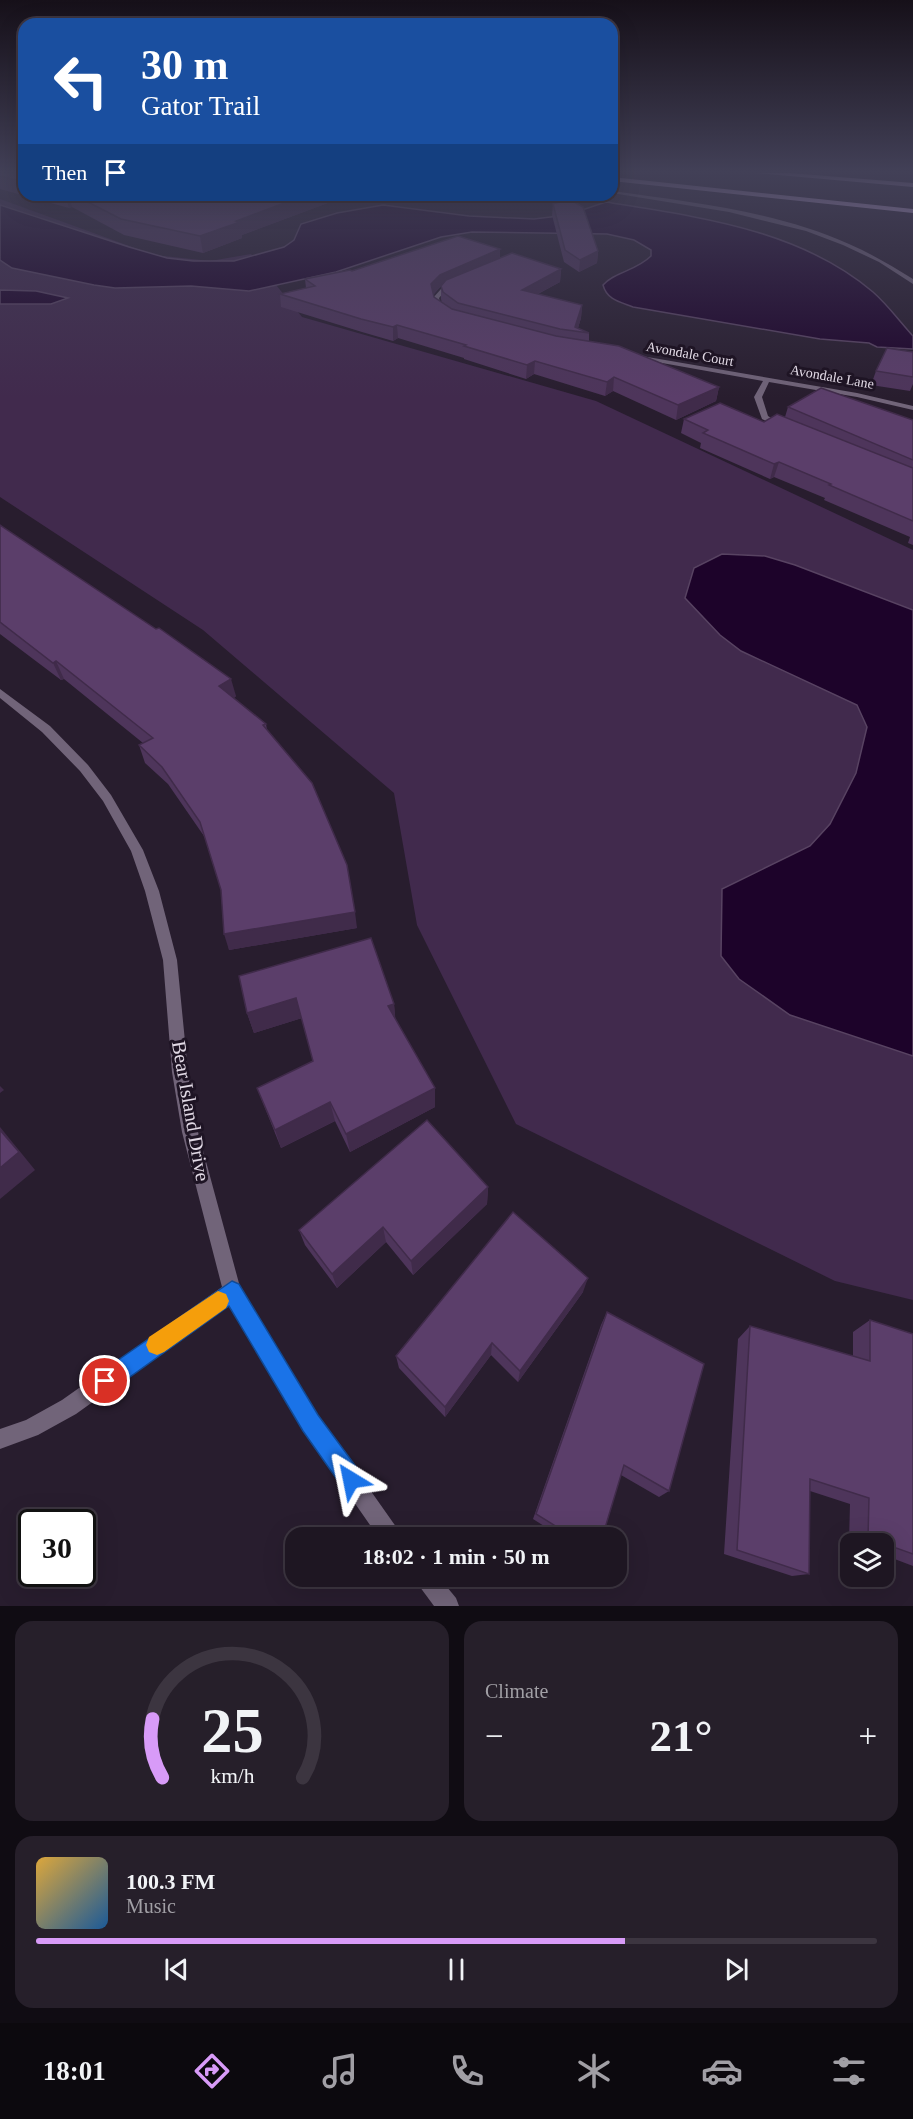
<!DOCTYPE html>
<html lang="en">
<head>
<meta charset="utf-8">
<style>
  :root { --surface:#1e1622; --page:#261f2a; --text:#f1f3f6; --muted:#a19fa5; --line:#3c3540; --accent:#d89bf8 }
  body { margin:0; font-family:Georgia,serif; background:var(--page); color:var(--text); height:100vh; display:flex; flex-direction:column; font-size:22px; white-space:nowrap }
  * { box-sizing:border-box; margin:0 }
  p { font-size:20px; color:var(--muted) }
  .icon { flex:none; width:33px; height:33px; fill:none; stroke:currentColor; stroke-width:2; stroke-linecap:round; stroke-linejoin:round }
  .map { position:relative; height:1606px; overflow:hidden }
  .sheet { display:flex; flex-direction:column; gap:15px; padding:15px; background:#100c13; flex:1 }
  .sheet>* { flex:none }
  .guide { position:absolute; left:18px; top:18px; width:600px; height:183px; border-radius:18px; box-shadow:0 6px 24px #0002,0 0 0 2px var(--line); background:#1a4fa0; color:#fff; overflow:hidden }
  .buttons { position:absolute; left:840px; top:1533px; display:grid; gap:12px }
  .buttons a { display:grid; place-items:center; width:54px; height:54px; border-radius:12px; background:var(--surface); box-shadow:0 6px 24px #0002,0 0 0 2px var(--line); font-size:30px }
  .speed { position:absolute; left:18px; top:1509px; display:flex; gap:12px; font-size:30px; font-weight:700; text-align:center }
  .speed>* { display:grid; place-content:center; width:78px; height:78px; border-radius:50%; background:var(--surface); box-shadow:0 6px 24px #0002,0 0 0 2px var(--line); line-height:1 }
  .speed .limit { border:3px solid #111; border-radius:9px; background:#fff; color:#111 }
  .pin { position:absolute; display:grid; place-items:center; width:51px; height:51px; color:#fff; margin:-26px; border:3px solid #fff; border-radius:50%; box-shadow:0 2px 6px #0007 }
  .me { position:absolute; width:66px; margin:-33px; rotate:325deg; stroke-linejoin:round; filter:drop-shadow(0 0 4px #0008) }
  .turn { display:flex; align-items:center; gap:21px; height:126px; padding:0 24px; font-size:27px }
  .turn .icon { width:78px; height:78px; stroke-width:2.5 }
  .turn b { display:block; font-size:42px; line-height:51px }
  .then { display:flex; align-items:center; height:57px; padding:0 24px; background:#0003; gap:12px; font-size:22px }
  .big { font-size:45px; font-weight:600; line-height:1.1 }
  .sheet .card { flex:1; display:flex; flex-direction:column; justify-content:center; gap:9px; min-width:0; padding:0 21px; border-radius:18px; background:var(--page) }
  .sheet .dial { align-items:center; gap:0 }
  .dial svg { height:156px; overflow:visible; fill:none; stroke:var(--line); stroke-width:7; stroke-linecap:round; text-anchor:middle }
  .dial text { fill:var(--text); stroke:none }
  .song { display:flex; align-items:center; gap:18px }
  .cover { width:72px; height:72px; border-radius:9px; background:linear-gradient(135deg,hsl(40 70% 55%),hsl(210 70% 35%)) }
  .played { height:6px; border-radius:3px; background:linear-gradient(90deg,var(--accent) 70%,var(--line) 70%) }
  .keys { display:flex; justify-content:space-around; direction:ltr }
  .heat { display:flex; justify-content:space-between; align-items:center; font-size:33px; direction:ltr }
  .sheet .tiles { flex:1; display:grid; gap:15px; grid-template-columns:1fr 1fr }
  .card:last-child { grid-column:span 2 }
  .trip { position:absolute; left:285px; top:1527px; width:342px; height:60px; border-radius:18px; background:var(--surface); box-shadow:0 6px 24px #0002,0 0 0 2px var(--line); font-weight:600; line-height:60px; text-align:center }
  .tabs { display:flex; height:96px; justify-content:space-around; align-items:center; background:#0c090e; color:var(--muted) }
  .tabs .icon { width:42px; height:42px }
  .tabs .active { color:var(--accent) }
  .tabs b { font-size:27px; color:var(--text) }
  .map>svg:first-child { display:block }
  .green { fill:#412a4d }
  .water { fill:#1d032a; stroke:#584362; stroke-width:1.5 }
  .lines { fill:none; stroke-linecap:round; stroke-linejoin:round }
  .minor { fill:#716479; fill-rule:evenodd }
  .motorway { fill:#e2c0f4; fill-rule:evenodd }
  .wall { fill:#4e355b; fill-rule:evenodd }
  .shaded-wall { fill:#402b4a }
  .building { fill:#5b3e6a; stroke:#402b4a; stroke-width:1.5 }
  .route { fill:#1a73e8; stroke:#114b97; stroke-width:1.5 }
  .slow { fill:#f59e0b }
  .labels { text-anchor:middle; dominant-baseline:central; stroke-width:6; stroke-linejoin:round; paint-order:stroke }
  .far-street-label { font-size:14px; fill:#e1d9e5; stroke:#1e1424 }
  .near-street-label { font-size:20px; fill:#e1d9e5; stroke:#1e1424 }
</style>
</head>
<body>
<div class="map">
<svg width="913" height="1606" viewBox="0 0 913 1606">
  <rect width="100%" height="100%" fill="#281d2e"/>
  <polygon class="green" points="0,199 154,255 210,261 251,254 302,317 596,401 913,550 913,1300 835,1281 516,1124 417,925 394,793 203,630 0,497"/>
  <g class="water">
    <path d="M 606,202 C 698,217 799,229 873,292 C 888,305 900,322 913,336 L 913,349 L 877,347 L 869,343 L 820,339 L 633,307 C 620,302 607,300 603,285 C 614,272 636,271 651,256 L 651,250 L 634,240 L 607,234 L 472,232 L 441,237 L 336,272 L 249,291 L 191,286 L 115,288 L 94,285 L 12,268 L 0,260 L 0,205 L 129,247 L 167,258 L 193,261 L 234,261 L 284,247 L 294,240 L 301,224 L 337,213 L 383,205 L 469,216 L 534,219 L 567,215 Z"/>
    <polygon points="0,290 36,291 68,298 51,304 0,304"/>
    <polygon points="722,554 765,556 795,565 913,610 913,1056 790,1015 739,979 721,956 722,889 810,846 830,824 856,773 867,727 857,705 741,651 720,635 685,598 694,568"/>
  </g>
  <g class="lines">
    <g class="minor">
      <path d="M 612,191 C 691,202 775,211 849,244 C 872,254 892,266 913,279 L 913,284 L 879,262 L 843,245 L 806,231 L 729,212 L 612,193 Z"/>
      <polygon points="453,283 458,284 445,291 439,298 441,307 445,312 440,313 435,307 433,298 441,289"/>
      <polygon points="636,355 857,393 913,406 913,410 857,397 769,382 762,397 768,416 784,426 780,428 762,419 754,397 763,381 634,358 634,356"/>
      <polygon points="0,689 50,726 88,765 111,795 143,850 159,891 177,960 188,1072 198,1132 240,1287 318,1416 399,1531 402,1538 379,1538 304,1430 229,1304 76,1414 38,1435 0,1449 0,1429 26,1420 62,1400 222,1287 182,1132 172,1072 163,960 145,891 131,851 103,801 80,771 42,732 0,698"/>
      <polygon points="414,1576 438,1576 456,1598 459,1606 434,1606 417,1583"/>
    </g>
    <g class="motorway">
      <polygon points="755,173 790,173 913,183 913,187"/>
      <polygon points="612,177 913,209 913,213 612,181"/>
    </g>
  </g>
  <g class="wall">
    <polygon points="0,173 24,173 24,195 349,195 242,235 242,238 203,253 124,235 72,207 69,208 0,189"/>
    <polygon points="553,204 598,251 597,263 579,272 564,262 552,215"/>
    <path d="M 500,258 L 561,269 L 560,282 L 538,294 L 582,305 L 581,318 L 578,328 L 589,333 L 589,341 L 719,387 L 716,401 L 676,420 L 613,391 L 605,396 L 534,374 L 526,379 L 464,359 L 464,358 L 398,338 L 393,341 L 362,332 L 281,307 L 280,294 L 306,288 L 305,279 L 352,271 ZM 441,286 L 441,299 L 442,303 L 434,297 L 434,294 Z"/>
    <polygon points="913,352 913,384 910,391 871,385 876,371"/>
    <polygon points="788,407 913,420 913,545 908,543 910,537 824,500 825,498 774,477 770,479 700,448 701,443 681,433 684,419 764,422 785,417"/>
    <polygon points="0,525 236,696 234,698 266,724 267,730 357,928 229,950 221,890 206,839 168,784 145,763 139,745 143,743 64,679 61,680 0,634"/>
    <polygon points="394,1004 395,1018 435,1088 435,1107 350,1152 335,1121 281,1148 257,1088 313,1061 302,1018 254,1033 247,1013"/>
    <polygon points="488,1187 487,1204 413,1275 386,1242 337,1288 305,1245 299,1230"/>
    <polygon points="583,1292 518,1382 491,1355 445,1417 399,1368 396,1356"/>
    <polygon points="607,1312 669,1491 659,1497 621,1475 602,1538 563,1538 533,1519 601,1325"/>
    <polygon points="870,1320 913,1334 913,1566 884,1555 884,1544 853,1544 849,1542 850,1504 810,1491 809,1574 792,1576 724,1554 738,1339 750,1326 853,1356 853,1332"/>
  </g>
  <g class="shaded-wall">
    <polygon points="65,195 69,195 72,207 69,208"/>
    <polygon points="306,195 349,195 242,235 242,238 203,253 200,236 236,221"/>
    <polygon points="500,249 500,261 440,287 431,297 431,284 440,275"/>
    <polygon points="598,251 597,263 579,272 580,260"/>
    <polygon points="561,269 560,282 522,302 522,290"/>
    <polygon points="582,305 581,318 577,331 575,327"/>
    <polygon points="397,325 398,338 393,341 393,327"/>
    <polygon points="535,361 534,374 526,379 527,365"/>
    <polygon points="614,377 613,391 605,396 607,382"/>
    <polygon points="719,387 716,401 676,420 678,405"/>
    <polygon points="779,462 774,477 770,479 774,464"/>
    <polygon points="56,661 64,679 61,680 53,663"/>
    <polygon points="231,679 236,696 224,704 219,686"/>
    <polygon points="355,912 357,928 229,950 224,934"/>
    <polygon points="296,998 302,1018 254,1033 247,1013"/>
    <polygon points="394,1004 396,1025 388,1006"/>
    <polygon points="0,1086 4,1090 0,1093"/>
    <polygon points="435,1088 435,1107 350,1152 346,1134"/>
    <polygon points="330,1102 335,1121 281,1148 275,1130"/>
    <polygon points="0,1127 35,1170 0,1199"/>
    <polygon points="488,1187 487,1204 413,1275 411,1261"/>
    <polygon points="383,1227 386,1242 337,1288 332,1274"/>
    <polygon points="588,1278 583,1292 518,1382 520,1371"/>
    <polygon points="492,1343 491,1355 445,1417 445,1407"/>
  </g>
  <g class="building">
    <polygon points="0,173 24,173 24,182 0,176"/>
    <polygon points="74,195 306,195 236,221 240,222 200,236 121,219"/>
    <polygon points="569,199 583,207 598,251 580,260 565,250 553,204"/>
    <polygon points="458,236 500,249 440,275 431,284 434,297 452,309 556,336 619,346 719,387 678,405 614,377 607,382 535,361 527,365 464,346 466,345 397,325 393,327 361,319 280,294 315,286 305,279 350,270 352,271"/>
    <polygon points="512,253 561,269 522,290 582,305 575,327 589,333 560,329 458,303 443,292 441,286 446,280"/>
    <polygon points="887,348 913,352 913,377 876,371"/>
    <polygon points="821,388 913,420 913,460 788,407"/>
    <polygon points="720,403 764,422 777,414 913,468 913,521 829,485 831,484 779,462 774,464 703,433 708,430 684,419"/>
    <polygon points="0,525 156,629 159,628 231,679 219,686 266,724 263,725 312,783 347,865 355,912 224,934 221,890 200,822 162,767 139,745 153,738 56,661 53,663 0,622"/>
    <polygon points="371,938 394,1004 388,1006 435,1088 346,1134 330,1102 275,1130 257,1088 313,1061 296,998 247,1013 239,976"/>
    <polygon points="427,1120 488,1187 411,1261 383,1227 332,1274 299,1230"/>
    <polygon points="0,1130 19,1152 0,1168"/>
    <polygon points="513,1212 588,1278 520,1371 492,1343 445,1407 396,1356"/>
    <polygon points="607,1312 704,1364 669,1491 624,1465 602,1538 575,1538 536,1514"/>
    <polygon points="870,1320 913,1334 913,1554 868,1538 869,1498 810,1479 809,1574 737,1550 750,1326 870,1361"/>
  </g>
  <linearGradient id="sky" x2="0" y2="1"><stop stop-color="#161019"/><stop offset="0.43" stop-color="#424057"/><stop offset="1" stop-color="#424057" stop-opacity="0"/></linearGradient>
  <rect width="913" height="398" fill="url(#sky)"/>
  <polygon class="route" points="232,1281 239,1284 318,1415 360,1472 363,1480 360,1488 351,1492 343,1488 303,1431 229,1306 113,1389 105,1392 98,1389 94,1381 98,1374"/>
  <polygon class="slow" points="218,1291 226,1294 229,1301 226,1308 164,1352 157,1355 149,1352 146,1345 149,1337"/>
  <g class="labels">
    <g class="far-street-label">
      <text transform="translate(690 354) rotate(10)">Avondale Court</text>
      <text transform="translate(832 377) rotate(10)">Avondale Lane</text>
    </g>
    <g class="near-street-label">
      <text transform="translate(191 1111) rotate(80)">Bear Island Drive</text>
    </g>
  </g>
</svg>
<div class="buttons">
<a><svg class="icon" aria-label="layers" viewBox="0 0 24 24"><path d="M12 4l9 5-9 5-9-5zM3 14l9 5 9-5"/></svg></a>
</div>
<div class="speed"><div class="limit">30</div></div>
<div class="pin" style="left:105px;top:1381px;background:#d93025"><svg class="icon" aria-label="arrive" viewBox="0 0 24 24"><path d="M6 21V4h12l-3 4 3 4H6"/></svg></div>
<svg class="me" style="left:351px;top:1480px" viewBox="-20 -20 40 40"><path d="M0-17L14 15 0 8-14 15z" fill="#1a73e8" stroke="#fff" stroke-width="4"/></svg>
<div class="trip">18:02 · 1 min · 50 m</div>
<div class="guide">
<div class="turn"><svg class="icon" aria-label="left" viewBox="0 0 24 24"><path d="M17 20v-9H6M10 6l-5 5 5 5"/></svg><div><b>30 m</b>Gator Trail</div></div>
<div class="then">Then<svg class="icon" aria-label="arrive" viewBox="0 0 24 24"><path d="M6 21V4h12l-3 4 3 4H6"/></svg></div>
</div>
</div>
<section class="sheet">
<div class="tiles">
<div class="card dial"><svg viewBox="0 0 100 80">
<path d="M14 69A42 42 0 1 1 86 69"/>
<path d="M14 69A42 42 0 0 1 9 39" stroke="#d89bf8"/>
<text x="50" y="56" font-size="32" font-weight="700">25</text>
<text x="50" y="72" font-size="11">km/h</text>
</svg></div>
<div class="card"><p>Climate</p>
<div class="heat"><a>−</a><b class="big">21°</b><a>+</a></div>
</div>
<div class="card">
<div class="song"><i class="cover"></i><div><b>100.3 FM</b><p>Music</p></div></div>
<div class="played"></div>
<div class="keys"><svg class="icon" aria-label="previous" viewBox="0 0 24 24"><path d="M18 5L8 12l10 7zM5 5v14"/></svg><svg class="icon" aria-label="pause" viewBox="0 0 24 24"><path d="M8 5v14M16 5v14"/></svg><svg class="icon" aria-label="next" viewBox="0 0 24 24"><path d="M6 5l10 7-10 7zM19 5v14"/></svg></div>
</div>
</div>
</section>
<nav class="tabs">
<b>18:01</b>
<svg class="icon active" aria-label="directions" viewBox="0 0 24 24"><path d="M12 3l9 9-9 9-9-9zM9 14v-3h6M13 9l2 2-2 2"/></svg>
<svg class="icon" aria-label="music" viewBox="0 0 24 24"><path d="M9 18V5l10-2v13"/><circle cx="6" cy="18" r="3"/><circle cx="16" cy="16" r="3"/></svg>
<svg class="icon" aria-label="phone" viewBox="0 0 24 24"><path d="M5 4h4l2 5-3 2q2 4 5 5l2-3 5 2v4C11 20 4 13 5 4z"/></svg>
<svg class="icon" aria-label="climate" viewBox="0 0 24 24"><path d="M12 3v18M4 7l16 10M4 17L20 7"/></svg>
<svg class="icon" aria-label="car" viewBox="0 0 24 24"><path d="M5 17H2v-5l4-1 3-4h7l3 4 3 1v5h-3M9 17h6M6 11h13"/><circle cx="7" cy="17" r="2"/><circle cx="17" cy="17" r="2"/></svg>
<svg class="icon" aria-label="filters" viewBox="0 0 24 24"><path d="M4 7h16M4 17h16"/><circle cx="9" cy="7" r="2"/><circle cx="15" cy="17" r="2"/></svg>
</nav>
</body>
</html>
